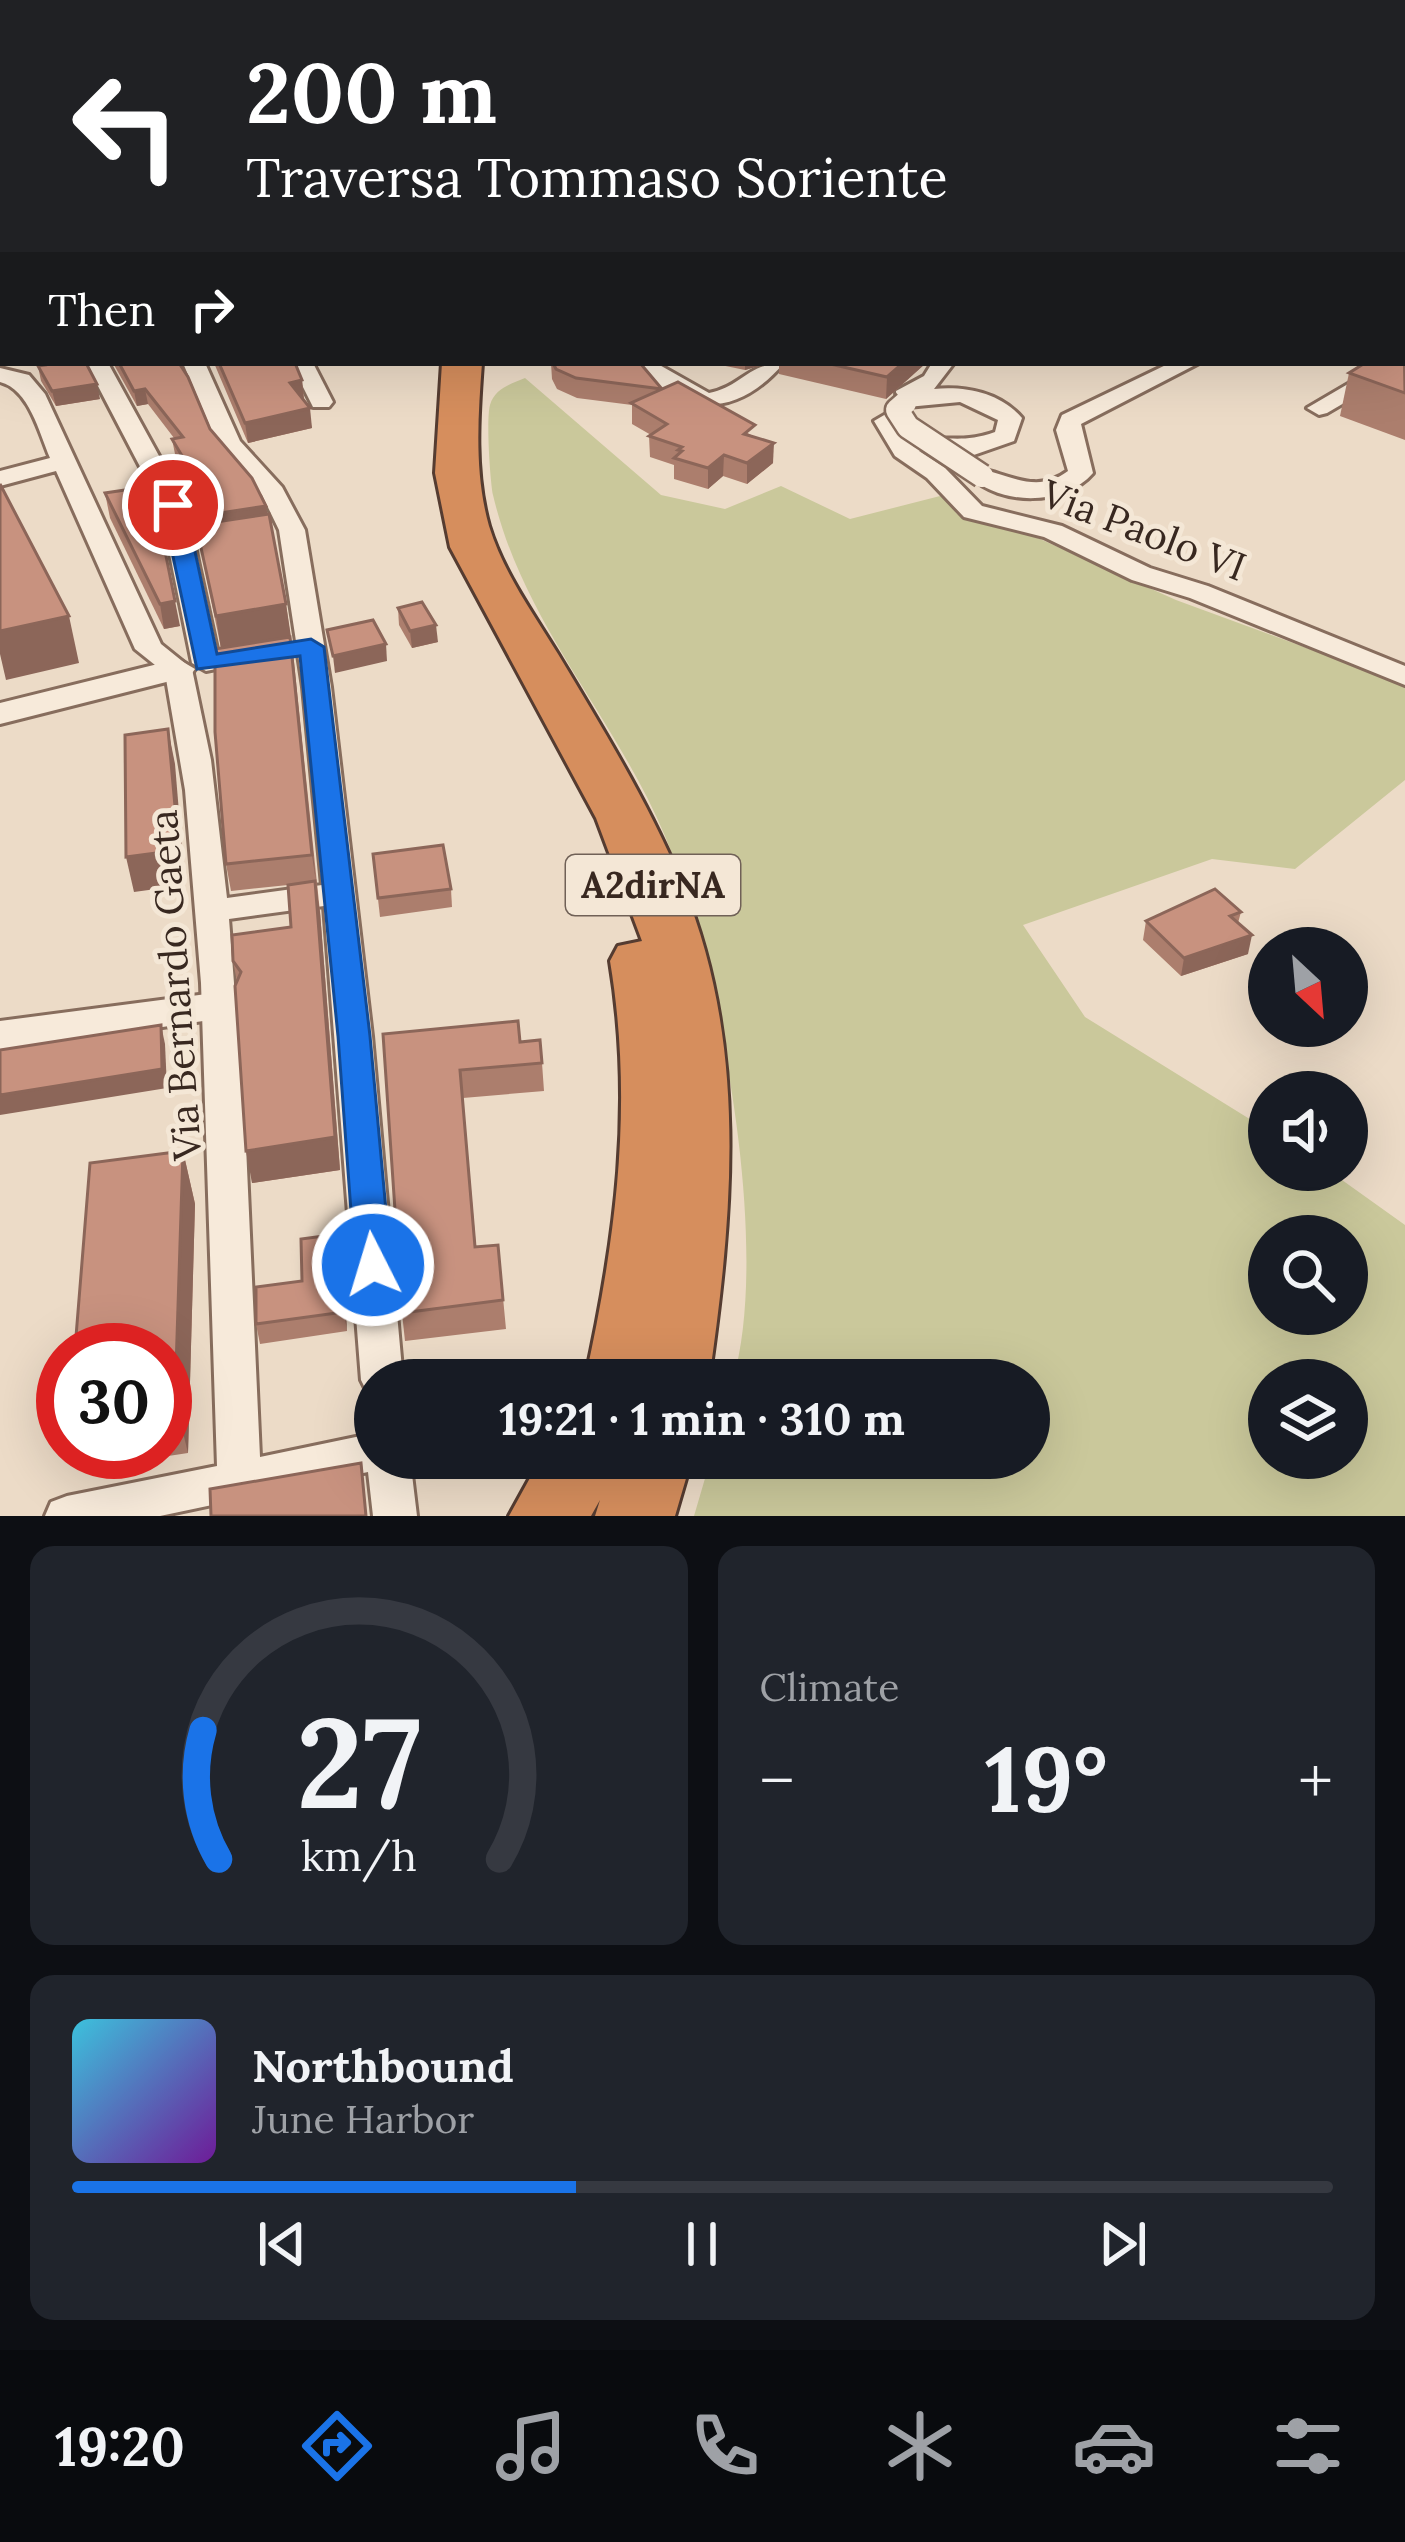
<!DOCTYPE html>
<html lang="en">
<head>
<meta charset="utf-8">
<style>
  :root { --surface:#171b24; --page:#20242c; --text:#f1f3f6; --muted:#9ea1a6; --line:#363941; --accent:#1a73e8 }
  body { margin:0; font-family:Lora,serif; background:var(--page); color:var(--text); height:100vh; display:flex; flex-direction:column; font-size:45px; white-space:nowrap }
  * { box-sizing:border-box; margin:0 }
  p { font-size:39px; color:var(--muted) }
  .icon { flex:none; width:66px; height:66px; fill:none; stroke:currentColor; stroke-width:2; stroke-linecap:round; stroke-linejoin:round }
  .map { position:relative; height:1516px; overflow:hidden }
  .sheet { display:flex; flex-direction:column; gap:30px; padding:30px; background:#0d0f14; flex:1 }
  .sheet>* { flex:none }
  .hud { position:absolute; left:0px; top:0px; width:1407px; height:366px; box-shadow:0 12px 48px #0002; background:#202124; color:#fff; overflow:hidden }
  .needle { width:78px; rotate:154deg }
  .tools { position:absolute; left:1248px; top:927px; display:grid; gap:24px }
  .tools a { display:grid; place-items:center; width:120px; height:120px; border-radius:50%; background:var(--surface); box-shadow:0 12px 48px #0002; font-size:60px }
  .speed { position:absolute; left:36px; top:1323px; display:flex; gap:24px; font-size:60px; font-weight:700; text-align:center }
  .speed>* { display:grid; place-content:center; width:156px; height:156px; border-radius:50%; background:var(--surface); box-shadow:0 12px 48px #0002; line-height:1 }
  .speed .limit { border:18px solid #d22; background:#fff; color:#111 }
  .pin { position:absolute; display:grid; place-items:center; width:102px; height:102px; color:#fff; margin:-51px; border:6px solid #fff; border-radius:50%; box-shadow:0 3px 12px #0007 }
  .me { position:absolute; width:132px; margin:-66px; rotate:355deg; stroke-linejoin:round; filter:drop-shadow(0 0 9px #0008) }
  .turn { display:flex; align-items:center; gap:42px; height:252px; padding:0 48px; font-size:54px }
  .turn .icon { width:156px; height:156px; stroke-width:2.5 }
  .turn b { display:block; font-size:84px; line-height:102px }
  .then { display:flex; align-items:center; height:114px; padding:0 48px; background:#0003; gap:24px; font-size:45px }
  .big { font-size:90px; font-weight:800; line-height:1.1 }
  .sheet .card { flex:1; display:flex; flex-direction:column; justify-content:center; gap:18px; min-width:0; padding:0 42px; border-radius:24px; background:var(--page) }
  .sheet .dial { align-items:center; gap:0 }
  .dial svg { height:312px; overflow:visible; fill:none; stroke:var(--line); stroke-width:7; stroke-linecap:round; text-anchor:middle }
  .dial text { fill:var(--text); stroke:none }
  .song { display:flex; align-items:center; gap:36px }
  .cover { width:144px; height:144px; border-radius:18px; background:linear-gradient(135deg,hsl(190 70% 55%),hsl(280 70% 35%)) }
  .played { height:12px; border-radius:6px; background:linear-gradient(90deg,var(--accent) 40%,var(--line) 40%) }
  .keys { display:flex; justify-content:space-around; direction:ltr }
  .heat { display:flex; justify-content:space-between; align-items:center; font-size:66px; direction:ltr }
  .sheet .tiles { flex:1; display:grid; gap:30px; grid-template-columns:1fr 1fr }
  .card:last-child { grid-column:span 2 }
  .trip { position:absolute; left:354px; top:1359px; width:696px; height:120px; border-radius:60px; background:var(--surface); box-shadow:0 12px 48px #0002; font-weight:800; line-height:120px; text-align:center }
  .tab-bar { display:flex; height:192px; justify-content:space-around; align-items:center; background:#090b0e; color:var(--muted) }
  .tab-bar .icon { width:84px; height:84px }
  .tab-bar .active { color:var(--accent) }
  .tab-bar b { font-size:54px; color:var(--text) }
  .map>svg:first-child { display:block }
  .green { fill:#cac89b; fill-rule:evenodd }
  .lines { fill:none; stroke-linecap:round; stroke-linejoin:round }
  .minor-casing { stroke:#876d5d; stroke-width:6 }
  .tertiary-casing { stroke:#876d5d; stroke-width:6 }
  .motorway-casing { stroke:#553c31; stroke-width:6 }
  .minor { fill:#f7eada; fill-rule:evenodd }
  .tertiary { fill:#f7eada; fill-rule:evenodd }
  .motorway { fill:#d68e5d; fill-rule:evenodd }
  .minor-bridge-casing { stroke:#876d5d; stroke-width:27; stroke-linecap:butt }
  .minor-bridge { stroke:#f7eada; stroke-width:22 }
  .wall { fill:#ac7e6d }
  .shaded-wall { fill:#8c6659 }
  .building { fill:#c8927f; stroke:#8c6659; stroke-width:3 }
  .route { fill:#1a73e8; stroke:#114b97; stroke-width:3 }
  .labels { text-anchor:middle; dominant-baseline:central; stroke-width:10; stroke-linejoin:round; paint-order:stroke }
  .shield { fill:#f4e7d6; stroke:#706157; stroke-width:3 }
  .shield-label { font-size:36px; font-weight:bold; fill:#382820 }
  .street-label { font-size:39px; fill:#382820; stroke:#f4e7d6 }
</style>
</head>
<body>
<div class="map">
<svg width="1405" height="1516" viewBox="0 0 1405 1516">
  <rect width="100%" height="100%" fill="#ecdbc7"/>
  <path class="green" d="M 525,378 L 661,495 L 725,509 L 781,486 L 850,519 L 944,495 L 957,514 L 1020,530 L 1176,600 L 1405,684 L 1405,780 L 1295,869 L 1212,859 L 1023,925 L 1085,1017 L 1269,1131 L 1269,1170 L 1328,1170 L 1405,1225 L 1405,1516 L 694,1516 L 711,1458 L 1029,1458 L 1029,1380 L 733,1380 C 772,1244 719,966 665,836 C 615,717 523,623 493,495 C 490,479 486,419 490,405 C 495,388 511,384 525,378 ZM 1269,1236 L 1347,1236 L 1347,1314 L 1269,1314 ZM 1269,1380 L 1347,1380 L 1347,1458 L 1269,1458 Z"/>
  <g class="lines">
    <g class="minor-casing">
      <g id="minor">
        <rect x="553" y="0" width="16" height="3"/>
        <polygon points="772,0 790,0 770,3"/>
        <polygon points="1054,0 1072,0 1074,3 1056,3"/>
        <polygon points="1302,0 1334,0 1332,3"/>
        <rect x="0" y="54" width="3" height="10"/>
        <rect x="1404" y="72" width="1" height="10"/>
        <rect x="0" y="214" width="3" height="12"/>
        <polygon points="1405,258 1405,271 1404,271 1404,258"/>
        <rect x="1404" y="319" width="1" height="14"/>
        <polygon points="3,321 3,335 0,336 0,322"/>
        <polygon points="86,363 108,363 186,505 220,663 216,669 206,671 192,663 160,505"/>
        <path d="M 183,363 L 205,363 L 240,441 L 282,487 L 305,530 L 331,687 L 372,1036 L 403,1380 L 375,1380 L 375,1395 L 367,1392 L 361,1380 L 324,906 L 229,919 L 245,1124 L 260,1457 L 375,1433 L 375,1458 L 410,1458 L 417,1516 L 373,1516 L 368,1472 L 160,1516 L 45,1516 L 51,1502 L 67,1496 L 217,1466 L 201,983 L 185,790 L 165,673 L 135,649 L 56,471 L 0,486 L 0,471 L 50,458 C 39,432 29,389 0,382 L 0,368 L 29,375 L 45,394 L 161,644 L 192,669 L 211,760 L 227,898 L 322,885 L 303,687 L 279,530 L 262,495 L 217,443 Z"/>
        <polygon points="291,363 313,363 333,402 329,407 313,407"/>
        <path d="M 630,363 L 656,363 L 709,393 C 741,387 748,363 784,363 C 735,420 680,417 630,363 Z"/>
        <path d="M 932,363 L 954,363 L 934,389 C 967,386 1000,393 1022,418 L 1014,441 L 968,457 L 919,451 L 945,468 L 982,506 L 1062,526 L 1150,568 L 1208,586 L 1405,666 L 1405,685 L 1190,598 L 1132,580 L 1044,537 L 964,517 L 927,478 L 895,456 L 874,421 L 886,414 L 894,416 L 913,446 L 916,448 L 917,440 C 949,435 961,444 995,432 L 998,420 L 960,402 L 897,408 L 896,391 L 924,376 Z"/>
        <path d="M 1170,363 L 1199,363 L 1081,424 L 1093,473 C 1065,506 1000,506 970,476 L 982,469 C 1013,477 1039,493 1068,471 L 1056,430 L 1062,415 Z"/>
        <polygon points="1377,367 1388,374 1385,379 1327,413 1319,415 1307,408"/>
      </g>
    </g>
    <g class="tertiary-casing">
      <g id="tertiary">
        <polygon points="178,659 195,669 190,676 0,724 0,703"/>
        <polygon points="222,992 237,996 243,1006 237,1016 0,1051 0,1021"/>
      </g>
    </g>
    <g class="motorway-casing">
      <g id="motorway">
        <path d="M 442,363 L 482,363 C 478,417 474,473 489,526 C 503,572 533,613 558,654 C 603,729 650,805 683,886 C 748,1045 733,1214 709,1380 L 585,1380 C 616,1239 634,1105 610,961 L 618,946 L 642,941 L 596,818 L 450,547 L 435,473 Z"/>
        <polygon points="541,1458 692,1458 675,1516 595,1516 600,1500 591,1516 509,1516"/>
      </g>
    </g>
    <use href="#minor" class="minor"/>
    <use href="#tertiary" class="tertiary"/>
    <use href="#motorway" class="motorway"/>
    <g class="minor-bridge-casing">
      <polyline id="minor-bridge" points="905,403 897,410 908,427 982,476"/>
    </g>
    <use href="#minor-bridge" class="minor-bridge"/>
  </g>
  <g class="wall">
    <polygon points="263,0 297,0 295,3"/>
    <polygon points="301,0 542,0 542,3 302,3"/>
    <polygon points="604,0 772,0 766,3 602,3"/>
    <polygon points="3,225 3,319 0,319 0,237"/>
    <polygon points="1405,338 1405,440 1340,416 1349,373"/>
    <polygon points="113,363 179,363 210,429 268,514 286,604 294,662 320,912 340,1170 252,1183 237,982 233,961 291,927 288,885 231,891 226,864 221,648 188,488 194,487 175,454 172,439 174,438 148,404 137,406"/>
    <polygon points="214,363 295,363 302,380 304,400 312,428 248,443"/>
    <polygon points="551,363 640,363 662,389 755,437 773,463 747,484 723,476 708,489 674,479 674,465 650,457 649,436 651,435 632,424 632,405 577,398 557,389 552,379"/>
    <polygon points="711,363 769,363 745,370"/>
    <polygon points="779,363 926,363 886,399 779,374"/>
    <polygon points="44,365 100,399 56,406 41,381 38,366"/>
    <polygon points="105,493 180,626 164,629 110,518"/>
    <polygon points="398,608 438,642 412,648 399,625"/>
    <polygon points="373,854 451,889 452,907 380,917"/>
    <polygon points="1241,912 1238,923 1248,954 1181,976 1143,940 1146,921"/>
    <polygon points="383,1034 520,1042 542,1063 544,1091 463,1098 476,1247 498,1245 506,1329 405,1341 402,1313"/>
    <polygon points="183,1151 195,1204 188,1453 109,1465 105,1452 165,1452 165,1350 76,1350 90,1163"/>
    <polygon points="342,1253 347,1331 260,1344 256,1324 302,1281"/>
  </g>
  <g class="shaded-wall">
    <polygon points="226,0 257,0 251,3 220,3"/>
    <polygon points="749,0 772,0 766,3 749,3"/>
    <polygon points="3,196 3,217 0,220 0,199"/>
    <polygon points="745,363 769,363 745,370"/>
    <polygon points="903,363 926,363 886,399 887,377"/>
    <polygon points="302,380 304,400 290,383"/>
    <polygon points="97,384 100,399 56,406 52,391"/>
    <polygon points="145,389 148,404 137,406 134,391"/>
    <polygon points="310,408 312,428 248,443 245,423"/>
    <polygon points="774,443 773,463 747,484 747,463"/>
    <polygon points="724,455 723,476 708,489 708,468"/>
    <polygon points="266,506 269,522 197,533 194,517"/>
    <polygon points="175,601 180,626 164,629 160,604"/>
    <polygon points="286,604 291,637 316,882 312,855 221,649 216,616"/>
    <polygon points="69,616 79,663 6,680 0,654 0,631"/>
    <polygon points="436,625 438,642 412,648 410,631"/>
    <polygon points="386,644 387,661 335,673 333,656"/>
    <polygon points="168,729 175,764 185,885 134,892 126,857"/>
    <polygon points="315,881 320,912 340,1170 252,1183 246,1151"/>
    <polygon points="1252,935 1248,954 1181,976 1184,958"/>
    <polygon points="161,1025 165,1044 167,1088 0,1115 0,1095"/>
    <polygon points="183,1151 195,1204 188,1453 175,1400"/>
    <polygon points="339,1234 342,1253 347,1331 344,1312"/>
  </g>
  <g class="building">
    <polygon points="158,0 226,0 220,3 152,3"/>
    <polygon points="345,0 539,0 539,3 339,3"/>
    <polygon points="604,0 635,0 633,3 602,3"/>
    <polygon points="1139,0 1246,0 1248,3 1138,3"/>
    <polygon points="1380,0 1405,0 1405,45 1404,3 1380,3"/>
    <polygon points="3,84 3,151 2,135 0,136 0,85"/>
    <polygon points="3,153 3,178 0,178 0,154"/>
    <polygon points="3,225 3,283 0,272 0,237"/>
    <polygon points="1404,338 1405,393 1349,373 1365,363 1404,363"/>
    <polygon points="44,363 86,363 97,384 52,391 38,366 45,365"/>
    <polygon points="119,363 179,363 188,377 210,429 252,478 266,506 194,517 188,488 200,486 172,439 183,437 145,389 134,391"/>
    <polygon points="219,363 295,363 302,380 290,383 310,408 245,423"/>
    <polygon points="553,363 640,363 662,389 576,378 556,369"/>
    <polygon points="826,363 903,363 887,377"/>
    <polygon points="678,382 755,425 744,434 774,443 747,463 724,455 708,468 674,458 682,451 678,450 682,447 649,436 667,424 631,403"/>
    <polygon points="0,484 69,616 0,631"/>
    <polygon points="152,486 175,601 160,604 105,493"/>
    <polygon points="269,514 286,604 216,616 196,525"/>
    <polygon points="422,602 436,625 410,631 398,608"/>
    <polygon points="373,620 386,644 333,656 327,630"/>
    <polygon points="290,637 312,855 226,864 215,732 215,649"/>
    <polygon points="168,729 179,850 126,857 125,735"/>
    <polygon points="443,845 451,889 378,898 373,854"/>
    <polygon points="315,881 335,1137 246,1151 235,986 241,972 233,961 232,935 291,927 288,885"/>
    <polygon points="1215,889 1241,912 1230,916 1252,935 1184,958 1146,921"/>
    <polygon points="518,1021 520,1042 540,1040 542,1063 460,1070 475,1247 498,1245 503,1300 402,1313 383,1034"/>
    <polygon points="161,1025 162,1069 0,1095 0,1050"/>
    <polygon points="183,1151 175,1400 165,1402 165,1350 98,1350 99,1346 75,1349 90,1163"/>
    <polygon points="339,1234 344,1312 256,1324 256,1287 302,1281 301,1239"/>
    <polygon points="361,1463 366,1516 211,1516 210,1489"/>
  </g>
  <polygon class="route" points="173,498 185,505 217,654 311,639 324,647 370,1036 391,1265 385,1275 360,1275 355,1265 338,1036 300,656 197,669 162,505"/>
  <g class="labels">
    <rect class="shield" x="566" y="855" width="174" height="60" rx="9"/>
    <g class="shield-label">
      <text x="653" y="885">A2dirNA</text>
    </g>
    <g class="street-label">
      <text transform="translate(1144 530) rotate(21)">Via Paolo VI</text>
      <text transform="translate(175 985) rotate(-94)">Via Bernardo Gaeta</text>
    </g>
  </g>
</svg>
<div class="tools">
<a><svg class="needle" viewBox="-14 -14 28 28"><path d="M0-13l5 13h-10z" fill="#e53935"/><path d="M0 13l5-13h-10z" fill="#9ea1a6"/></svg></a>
<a><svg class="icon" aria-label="sound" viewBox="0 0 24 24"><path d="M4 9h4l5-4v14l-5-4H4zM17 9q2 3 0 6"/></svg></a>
<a><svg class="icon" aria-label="search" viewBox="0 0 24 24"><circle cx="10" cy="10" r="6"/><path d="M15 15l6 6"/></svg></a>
<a><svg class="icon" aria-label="layers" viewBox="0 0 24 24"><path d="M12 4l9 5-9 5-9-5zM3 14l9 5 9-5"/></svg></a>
</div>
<div class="speed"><div class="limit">30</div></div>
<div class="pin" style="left:173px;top:505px;background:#d93025"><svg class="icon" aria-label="arrive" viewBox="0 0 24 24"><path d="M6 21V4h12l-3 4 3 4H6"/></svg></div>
<svg class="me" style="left:373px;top:1265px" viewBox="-20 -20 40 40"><circle r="17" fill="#1a73e8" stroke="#fff" stroke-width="3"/><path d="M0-11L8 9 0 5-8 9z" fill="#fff"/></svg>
<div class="trip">19:21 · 1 min · 310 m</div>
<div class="hud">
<div class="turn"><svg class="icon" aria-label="left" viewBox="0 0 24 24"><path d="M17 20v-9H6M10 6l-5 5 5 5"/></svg><div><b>200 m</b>Traversa Tommaso Soriente</div></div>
<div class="then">Then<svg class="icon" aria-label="right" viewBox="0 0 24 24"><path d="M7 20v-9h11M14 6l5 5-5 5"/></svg></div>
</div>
</div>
<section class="sheet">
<div class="tiles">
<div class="card dial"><svg viewBox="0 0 100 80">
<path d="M14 69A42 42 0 1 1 86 69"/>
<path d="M14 69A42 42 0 0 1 10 36" stroke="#1a73e8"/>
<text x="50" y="56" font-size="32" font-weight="700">27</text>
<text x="50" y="72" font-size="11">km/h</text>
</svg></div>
<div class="card"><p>Climate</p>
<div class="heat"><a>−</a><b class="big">19°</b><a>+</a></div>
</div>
<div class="card">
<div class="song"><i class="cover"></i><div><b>Northbound</b><p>June Harbor</p></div></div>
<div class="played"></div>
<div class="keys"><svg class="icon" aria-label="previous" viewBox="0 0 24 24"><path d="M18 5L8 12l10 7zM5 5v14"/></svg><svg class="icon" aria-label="pause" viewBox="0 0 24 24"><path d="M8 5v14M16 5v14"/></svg><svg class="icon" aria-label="next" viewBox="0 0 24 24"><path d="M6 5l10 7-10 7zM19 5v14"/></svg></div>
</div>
</div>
</section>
<nav class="tab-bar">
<b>19:20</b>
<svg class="icon active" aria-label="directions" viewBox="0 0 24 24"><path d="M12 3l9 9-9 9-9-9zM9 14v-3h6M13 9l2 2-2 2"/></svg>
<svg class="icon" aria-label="music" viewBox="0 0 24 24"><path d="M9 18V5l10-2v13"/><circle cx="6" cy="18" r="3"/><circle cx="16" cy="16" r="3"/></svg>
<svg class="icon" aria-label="phone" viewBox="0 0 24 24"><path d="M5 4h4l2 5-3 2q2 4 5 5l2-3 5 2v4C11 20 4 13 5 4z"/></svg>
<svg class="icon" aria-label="climate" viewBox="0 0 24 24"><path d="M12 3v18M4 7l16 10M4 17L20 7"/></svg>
<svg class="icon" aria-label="car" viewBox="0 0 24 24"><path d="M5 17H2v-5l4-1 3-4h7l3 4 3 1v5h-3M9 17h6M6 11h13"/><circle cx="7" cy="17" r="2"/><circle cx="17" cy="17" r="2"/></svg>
<svg class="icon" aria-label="filters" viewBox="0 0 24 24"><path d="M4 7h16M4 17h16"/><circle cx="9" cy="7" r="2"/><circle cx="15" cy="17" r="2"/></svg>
</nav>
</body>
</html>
